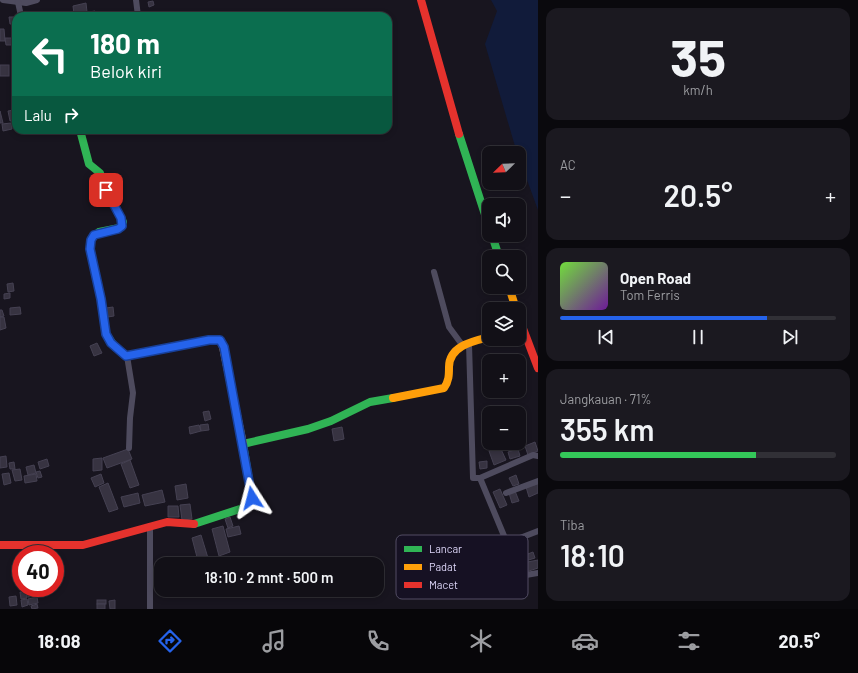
<!DOCTYPE html>
<html lang="id">
<head>
<meta charset="utf-8">
<style>
  :root { --surface:#121017; --page:#1b1920; --text:#f1f3f6; --muted:#9c9da1; --line:#313036; --accent:#2563eb }
  body { margin:0; font-family:Barlow,sans-serif; background:var(--page); color:var(--text); height:100vh; display:flex; flex-direction:column; font-size:15px; white-space:nowrap }
  * { box-sizing:border-box; margin:0 }
  p { font-size:13px; color:var(--muted) }
  .icon { flex:none; width:22px; height:22px; fill:none; stroke:currentColor; stroke-width:2; stroke-linecap:round; stroke-linejoin:round }
  .map { position:relative; flex:1; overflow:hidden }
  .details { display:flex; flex-direction:column; gap:8px; padding:8px; background:#0a090d; width:320px }
  .details>* { flex:none }
  .top-card { position:absolute; left:12px; top:12px; width:380px; height:122px; border-radius:12px; box-shadow:0 2px 6px #0003,0 0 0 1px var(--line); background:#0b6e4f; color:#fff; overflow:hidden }
  .needle { width:26px; rotate:247deg }
  .fabs { position:absolute; left:482px; top:146px; display:grid; gap:8px }
  .fabs a { display:grid; place-items:center; width:44px; height:44px; border-radius:8px; background:var(--surface); box-shadow:0 2px 6px #0003,0 0 0 1px var(--line); font-size:20px }
  .speed { position:absolute; left:12px; top:545px; display:flex; gap:8px; font-size:20px; font-weight:700; text-align:center }
  .speed>* { display:grid; place-content:center; width:52px; height:52px; border-radius:50%; background:var(--surface); box-shadow:0 2px 6px #0003,0 0 0 1px var(--line); line-height:1 }
  .speed .limit { border:6px solid #d22; background:#fff; color:#111 }
  .pin { position:absolute; display:grid; place-items:center; width:34px; height:34px; color:#fff; margin:-17px; border-radius:8px; box-shadow:0 2px 6px #0006 }
  .me { position:absolute; width:44px; margin:-22px; rotate:351deg; stroke-linejoin:round; filter:drop-shadow(0 0 3px #0008) }
  .turn { display:flex; align-items:center; gap:14px; height:84px; padding:0 12px; font-size:18px }
  .turn .icon { width:52px; height:52px; stroke-width:2.5 }
  .turn b { display:block; font-size:28px; line-height:34px }
  .then { display:flex; align-items:center; height:38px; padding:0 12px; background:#0003; gap:8px; font-size:15px }
  .big { font-size:30px; font-weight:600; line-height:1.1 }
  .details .card { flex:1; display:flex; flex-direction:column; justify-content:center; gap:6px; min-width:0; padding:0 14px; border-radius:12px; background:var(--page) }
  .details .dial { align-items:center; gap:0 }
  .dial b { font-size:52px; line-height:1 }
  .song { display:flex; align-items:center; gap:12px }
  .cover { width:48px; height:48px; border-radius:6px; background:linear-gradient(135deg,hsl(100 70% 55%),hsl(280 70% 35%)) }
  .played { height:4px; border-radius:2px; background:linear-gradient(90deg,var(--accent) 75%,var(--line) 75%) }
  .keys { display:flex; justify-content:space-around; direction:ltr }
  .heat { display:flex; justify-content:space-between; align-items:center; font-size:22px; direction:ltr }
  .charge { height:6px; border-radius:3px; background:linear-gradient(90deg,#34c759 71%,var(--line) 0) }
  .trip { position:absolute; left:154px; top:557px; width:230px; height:40px; border-radius:12px; background:var(--surface); box-shadow:0 2px 6px #0003,0 0 0 1px var(--line); font-weight:600; line-height:40px; text-align:center }
  .tabs { display:flex; height:64px; justify-content:space-around; align-items:center; background:#070609; color:var(--muted) }
  .tabs .icon { width:28px; height:28px }
  .tabs .selected { color:var(--accent) }
  .tabs b { font-size:18px; color:var(--text) }
  main { display:flex; flex:1; min-height:0 }
  .map>svg:first-child { display:block }
  .water { fill:#111b3a }
  .building { fill:#373341; stroke:#454152 }
  .lines { fill:none; stroke-linecap:round; stroke-linejoin:round }
  .street { stroke:#4e4b5e; stroke-width:6 }
  .fast { stroke:#30b455; stroke-width:8 }
  .slow { stroke:#ff9f0a; stroke-width:8 }
  .jam { stroke:#e5322d; stroke-width:8 }
  .route-casing { stroke:#184099; stroke-width:10 }
  .route { stroke:#2563eb; stroke-width:7 }
  .key { fill:#161123; stroke:#524d64; stroke-width:1 }
  .key-label { font-size:11px; fill:#dfd8fa }
</style>
</head>
<body>
<main>
<div class="map">
<svg width="538" height="609" viewBox="0 0 538 609">
  <rect width="100%" height="100%" fill="#18151f"/>
  <polygon class="water" points="491,0 538,0 538,210 519,158 519,153 517,153 485,44 497,11"/>
  <g class="building">
    <polygon points="153,1 154,5 149,7 148,2"/>
    <polygon points="86,3 87,12 74,14 73,6"/>
    <polygon points="95,11 95,16 90,16 89,12"/>
    <polygon points="149,12 149,16 141,16 141,14"/>
    <polygon points="9,17 16,17 16,24 10,24"/>
    <polygon points="0,29 4,29 5,41 0,41"/>
    <polygon points="5,38 14,38 14,45 6,45"/>
    <rect x="0" y="65" width="9" height="11"/>
    <polygon points="14,110 16,120 10,121 8,111"/>
    <polygon points="0,111 3,123 0,123"/>
    <polygon points="11,123 12,129 3,131 2,124"/>
    <polygon points="13,283 14,291 8,292 7,284"/>
    <polygon points="10,293 10,298 4,299 4,294"/>
    <polygon points="20,307 21,314 10,315 10,308"/>
    <polygon points="113,307 114,316 108,317 106,308"/>
    <polygon points="0,310 2,310 4,316 0,317"/>
    <polygon points="0,317 4,317 6,328 0,330"/>
    <polygon points="97,343 102,353 94,356 90,346"/>
    <polygon points="209,411 211,419 205,421 203,412"/>
    <polygon points="208,424 209,430 201,431 200,425"/>
    <polygon points="199,425 201,431 190,434 189,427"/>
    <polygon points="342,427 344,439 334,441 332,429"/>
    <polygon points="535,442 538,451 528,455 525,446"/>
    <polygon points="500,447 506,460 494,465 489,451"/>
    <polygon points="128,449 132,459 107,468 103,458"/>
    <polygon points="518,449 520,456 510,459 508,452"/>
    <polygon points="6,456 7,467 0,468 0,457"/>
    <polygon points="102,458 102,470 93,471 93,459"/>
    <polygon points="47,459 49,466 40,469 38,462"/>
    <polygon points="130,460 139,485 130,488 121,464"/>
    <polygon points="487,461 487,468 480,469 479,462"/>
    <polygon points="14,462 15,469 10,469 9,463"/>
    <polygon points="34,465 36,473 28,475 26,467"/>
    <polygon points="20,469 22,480 15,481 12,470"/>
    <polygon points="40,471 42,477 38,478 36,472"/>
    <polygon points="9,473 11,483 4,485 2,474"/>
    <polygon points="36,474 37,481 25,483 24,476"/>
    <polygon points="101,474 104,483 95,487 91,478"/>
    <polygon points="516,475 519,484 513,486 509,478"/>
    <polygon points="108,483 118,509 109,512 99,487"/>
    <polygon points="186,484 188,498 177,500 175,486"/>
    <polygon points="538,484 538,493 529,497 526,487"/>
    <polygon points="500,489 507,505 500,508 493,492"/>
    <polygon points="162,490 165,502 145,506 142,495"/>
    <polygon points="515,491 519,501 512,503 509,493"/>
    <polygon points="138,493 140,503 124,507 121,497"/>
    <polygon points="190,504 192,519 182,520 180,505"/>
    <polygon points="168,506 178,506 179,517 168,517"/>
    <polygon points="230,517 233,526 228,528 225,519"/>
    <polygon points="223,526 230,552 219,556 212,529"/>
    <polygon points="239,526 241,534 228,537 226,529"/>
    <polygon points="201,535 208,558 198,561 192,538"/>
    <polygon points="533,552 535,558 522,562 520,557"/>
    <polygon points="220,556 223,563 213,564 212,559"/>
    <polygon points="538,560 538,568 526,572 522,563"/>
    <polygon points="27,588 35,588 36,596 28,597"/>
    <polygon points="20,592 26,592 27,598 21,599"/>
    <polygon points="16,596 17,605 10,606 9,597"/>
    <polygon points="37,597 38,603 29,605 28,599"/>
    <polygon points="27,599 28,605 22,607 21,600"/>
    <rect x="97" y="600" width="9" height="4"/>
    <polygon points="115,600 115,609 110,609 109,601"/>
    <polygon points="37,604 38,608 32,609 31,606"/>
    <rect x="97" y="604" width="8" height="5"/>
  </g>
  <g class="lines">
    <g class="street">
      <polyline points="3,0 26,3 37,0"/>
      <polyline points="136,0 138,16"/>
      <polyline points="18,2 21,16"/>
      <polyline points="434,272 449,327 463,346"/>
      <polyline points="469,344 473,478 480,478 533,455 538,456"/>
      <polyline points="127,356 133,393 130,418 129,448"/>
      <polyline points="480,478 507,543"/>
      <polyline points="506,493 538,481"/>
      <polyline points="150,526 150,609"/>
      <polyline points="538,531 507,543 507,545 520,576 538,573"/>
    </g>
    <g class="fast">
      <polyline points="80,130 89,164 100,173 106,190 123,222 119,228 99,232 91,239 90,249 101,299 106,334 115,347 127,356 156,350"/>
      <polyline points="459,134 489,227"/>
      <polyline points="492,235 499,257"/>
      <polyline points="194,524 243,508 250,504 252,498 243,444 308,429 331,421 370,402 393,398"/>
    </g>
    <g class="slow">
      <polyline points="509,287 516,309"/>
      <polyline points="156,350 209,340 220,340 223,347 243,444"/>
      <path d="M 393,398 L 444,388 C 449,381 449,375 449,367 C 449,346 473,341 489,337"/>
    </g>
    <g class="jam">
      <polyline points="421,0 459,134"/>
      <polyline points="519,318 538,368"/>
      <polyline points="0,545 83,545 167,522 194,524"/>
    </g>
  </g>
  <g class="lines">
    <g class="route-casing">
      <polyline id="route" points="106,190 121,218 122,226 118,229 94,235 91,240 90,249 101,299 106,334 111,343 126,356 209,340 220,340 224,347 252,498"/>
    </g>
    <use href="#route" class="route"/>
  </g>
  <rect x="396" y="535" width="132" height="64" rx="6" class="key"/>
  <rect x="404" y="546" width="18" height="6" fill="#30b455"/>
  <rect x="404" y="564" width="18" height="6" fill="#ff9f0a"/>
  <rect x="404" y="582" width="18" height="6" fill="#e5322d"/>
  <g class="key-label">
    <text x="429" y="553">Lancar</text>
    <text x="429" y="571">Padat</text>
    <text x="429" y="589">Macet</text>
  </g>
</svg>
<div class="fabs">
<a><svg class="needle" viewBox="-14 -14 28 28"><path d="M0-13l5 13h-10z" fill="#e53935"/><path d="M0 13l5-13h-10z" fill="#9c9da1"/></svg></a>
<a><svg class="icon" aria-label="sound" viewBox="0 0 24 24"><path d="M4 9h4l5-4v14l-5-4H4zM17 9q2 3 0 6"/></svg></a>
<a><svg class="icon" aria-label="search" viewBox="0 0 24 24"><circle cx="10" cy="10" r="6"/><path d="M15 15l6 6"/></svg></a>
<a><svg class="icon" aria-label="layers" viewBox="0 0 24 24"><path d="M12 4l9 5-9 5-9-5zM3 14l9 5 9-5"/></svg></a>
<a>+</a>
<a>−</a>
</div>
<div class="speed"><div class="limit">40</div></div>
<div class="pin" style="left:106px;top:190px;background:#d93025"><svg class="icon" aria-label="arrive" viewBox="0 0 24 24"><path d="M6 21V4h12l-3 4 3 4H6"/></svg></div>
<svg class="me" style="left:252px;top:498px" viewBox="-20 -20 40 40"><path d="M0-17L14 15 0 8-14 15z" fill="#2563eb" stroke="#fff" stroke-width="4"/></svg>
<div class="trip">18:10 · 2 mnt · 500 m</div>
<div class="top-card">
<div class="turn"><svg class="icon" aria-label="left" viewBox="0 0 24 24"><path d="M17 20v-9H6M10 6l-5 5 5 5"/></svg><div><b>180 m</b>Belok kiri</div></div>
<div class="then">Lalu<svg class="icon" aria-label="right" viewBox="0 0 24 24"><path d="M7 20v-9h11M14 6l5 5-5 5"/></svg></div>
</div>
</div>
<section class="details">
<div class="card dial"><b>35</b><p>km/h</p></div>
<div class="card"><p>AC</p>
<div class="heat"><a>−</a><b class="big">20.5°</b><a>+</a></div>
</div>
<div class="card">
<div class="song"><i class="cover"></i><div><b>Open Road</b><p>Tom Ferris</p></div></div>
<div class="played"></div>
<div class="keys"><svg class="icon" aria-label="previous" viewBox="0 0 24 24"><path d="M18 5L8 12l10 7zM5 5v14"/></svg><svg class="icon" aria-label="pause" viewBox="0 0 24 24"><path d="M8 5v14M16 5v14"/></svg><svg class="icon" aria-label="next" viewBox="0 0 24 24"><path d="M6 5l10 7-10 7zM19 5v14"/></svg></div>
</div>
<div class="card"><p>Jangkauan · 71%</p><b class="big">355 km</b><div class="charge"></div></div>
<div class="card"><p>Tiba</p><b class="big">18:10</b></div>
</section>
</main>
<nav class="tabs">
<b>18:08</b>
<svg class="icon selected" aria-label="directions" viewBox="0 0 24 24"><path d="M12 3l9 9-9 9-9-9zM9 14v-3h6M13 9l2 2-2 2"/></svg>
<svg class="icon" aria-label="music" viewBox="0 0 24 24"><path d="M9 18V5l10-2v13"/><circle cx="6" cy="18" r="3"/><circle cx="16" cy="16" r="3"/></svg>
<svg class="icon" aria-label="phone" viewBox="0 0 24 24"><path d="M5 4h4l2 5-3 2q2 4 5 5l2-3 5 2v4C11 20 4 13 5 4z"/></svg>
<svg class="icon" aria-label="climate" viewBox="0 0 24 24"><path d="M12 3v18M4 7l16 10M4 17L20 7"/></svg>
<svg class="icon" aria-label="car" viewBox="0 0 24 24"><path d="M5 17H2v-5l4-1 3-4h7l3 4 3 1v5h-3M9 17h6M6 11h13"/><circle cx="7" cy="17" r="2"/><circle cx="17" cy="17" r="2"/></svg>
<svg class="icon" aria-label="filters" viewBox="0 0 24 24"><path d="M4 7h16M4 17h16"/><circle cx="9" cy="7" r="2"/><circle cx="15" cy="17" r="2"/></svg>
<b>20.5°</b>
</nav>
</body>
</html>
